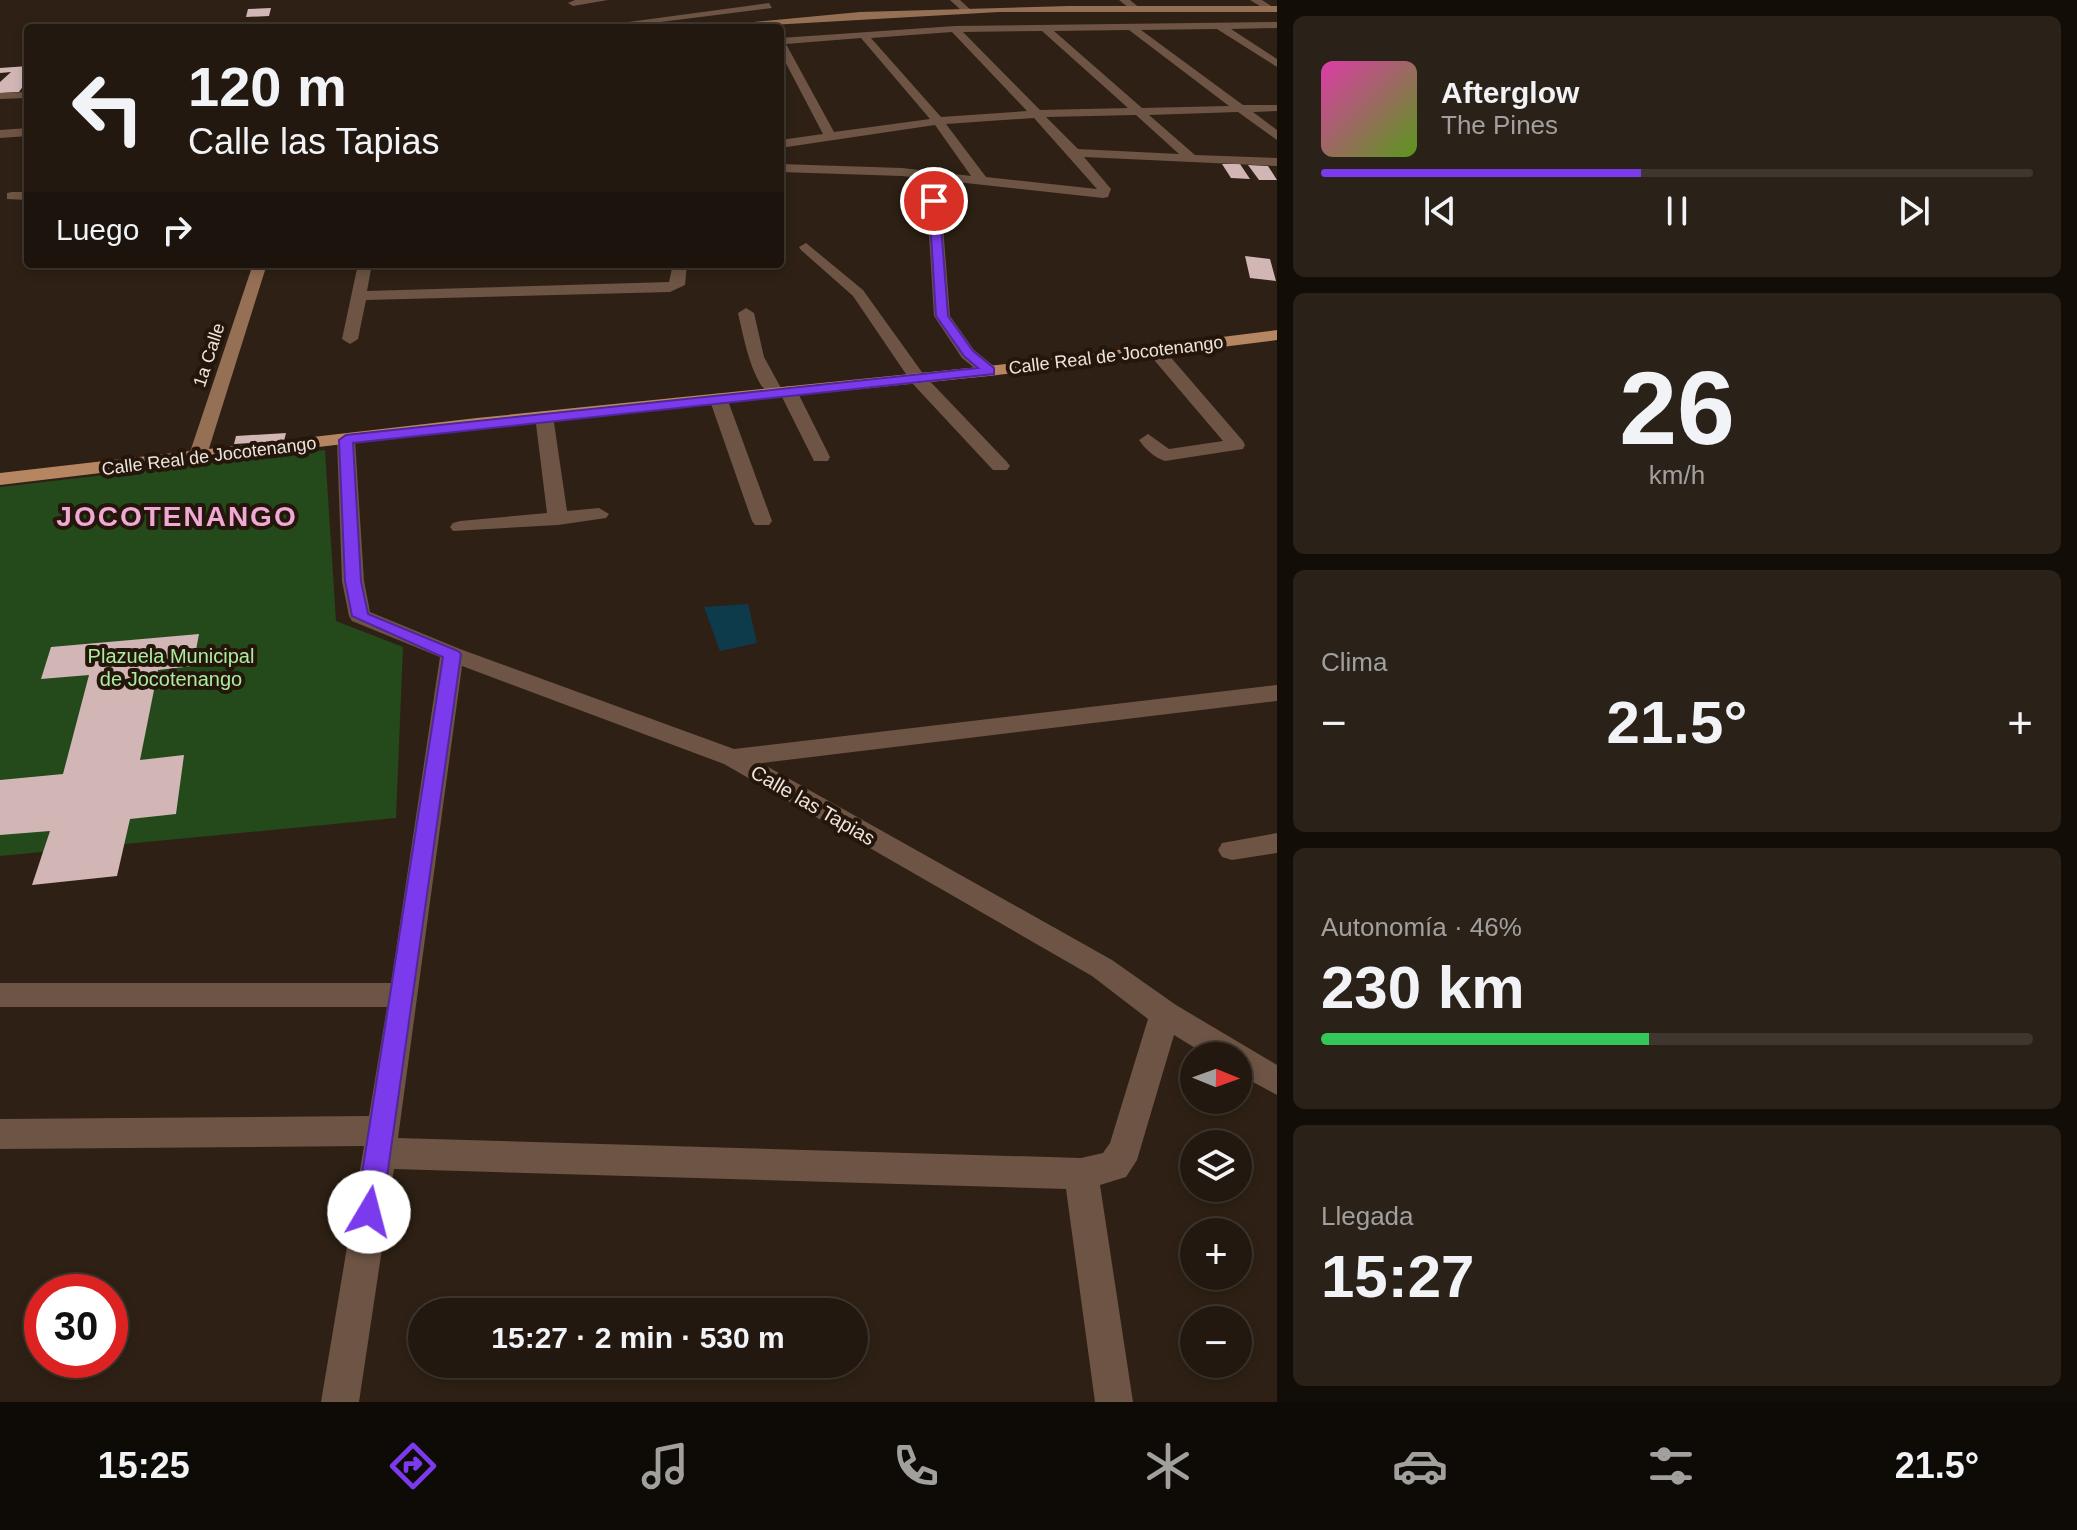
<!DOCTYPE html>
<html lang="es">
<head>
<meta charset="utf-8">
<style>
  :root { --surface:#22180f; --page:#2a2118; --text:#f1f3f6; --muted:#a2a09e; --line:#3f372f; --accent:#7c3aed }
  body { margin:0; font-family:Arial,sans-serif; background:var(--page); color:var(--text); height:100vh; display:flex; flex-direction:column; font-size:30px; white-space:nowrap }
  * { box-sizing:border-box; margin:0 }
  p { font-size:26px; color:var(--muted) }
  .icon { flex:none; width:44px; height:44px; fill:none; stroke:currentColor; stroke-width:2; stroke-linecap:round; stroke-linejoin:round }
  .map { position:relative; flex:1; overflow:hidden }
  .drawer { display:flex; flex-direction:column; gap:16px; padding:16px; background:#130d08; width:800px }
  .drawer>* { flex:none }
  .top-card { position:absolute; left:24px; top:24px; width:760px; height:244px; border-radius:8px; box-shadow:0 4px 12px #0003,0 0 0 2px var(--line); background:#22180f; color:var(--text); overflow:hidden }
  .needle { width:52px; rotate:91deg }
  .fabs { position:absolute; left:1180px; top:1042px; display:grid; gap:16px }
  .fabs a { display:grid; place-items:center; width:72px; height:72px; border-radius:50%; background:var(--surface); box-shadow:0 4px 12px #0003,0 0 0 2px var(--line); font-size:40px }
  .speed { position:absolute; left:24px; top:1274px; display:flex; gap:16px; font-size:40px; font-weight:700; text-align:center }
  .speed>* { display:grid; place-content:center; width:104px; height:104px; border-radius:50%; background:var(--surface); box-shadow:0 4px 12px #0003,0 0 0 2px var(--line); line-height:1 }
  .speed .limit { border:12px solid #d22; background:#fff; color:#111 }
  .pin { position:absolute; display:grid; place-items:center; width:68px; height:68px; color:#fff; margin:-34px; border:4px solid #fff; border-radius:50%; box-shadow:0 2px 8px #0007 }
  .me { position:absolute; width:88px; margin:-44px; rotate:8deg; stroke-linejoin:round; filter:drop-shadow(0 0 6px #0008) }
  .turn { display:flex; align-items:center; gap:28px; height:168px; padding:0 32px; font-size:36px }
  .turn .icon { width:104px; height:104px; stroke-width:2.5 }
  .turn b { display:block; font-size:56px; line-height:68px }
  .then { display:flex; align-items:center; height:76px; padding:0 32px; background:#0003; gap:16px; font-size:30px }
  .big { font-size:60px; font-weight:800; line-height:1.1 }
  .drawer .widget { flex:1; display:flex; flex-direction:column; justify-content:center; gap:12px; min-width:0; padding:0 28px; border-radius:12px; background:var(--page) }
  .drawer .dial { align-items:center; gap:0 }
  .dial b { font-size:104px; line-height:1 }
  .song { display:flex; align-items:center; gap:24px }
  .cover { width:96px; height:96px; border-radius:12px; background:linear-gradient(135deg,hsl(320 70% 55%),hsl(90 70% 35%)) }
  .played { height:8px; border-radius:4px; background:linear-gradient(90deg,var(--accent) 45%,var(--line) 45%) }
  .keys { display:flex; justify-content:space-around; direction:ltr }
  .heat { display:flex; justify-content:space-between; align-items:center; font-size:44px; direction:ltr }
  .charge { height:12px; border-radius:6px; background:linear-gradient(90deg,#34c759 46%,var(--line) 0) }
  .trip { position:absolute; left:408px; top:1298px; width:460px; height:80px; border-radius:40px; background:var(--surface); box-shadow:0 4px 12px #0003,0 0 0 2px var(--line); font-weight:800; line-height:80px; text-align:center }
  .tab-bar { display:flex; height:128px; justify-content:space-around; align-items:center; background:#0e0a06; color:var(--muted) }
  .tab-bar .icon { width:56px; height:56px }
  .tab-bar .current { color:var(--accent) }
  .tab-bar b { font-size:36px; color:var(--text) }
  main { display:flex; flex:1; min-height:0 }
  .map>svg:first-child { display:block }
  .green { fill:#24491b }
  .water { fill:#0d3b4b }
  .building { fill:#d1b6b5 }
  .lines { fill:none; stroke-linecap:round; stroke-linejoin:round }
  .street { fill:#6d5444; fill-rule:evenodd }
  .secondary { fill:#967055; fill-rule:evenodd }
  .primary { fill:#b68561; fill-rule:evenodd }
  .route { fill:#7c3aed; stroke:#51269a; stroke-width:2 }
  .labels { text-anchor:middle; dominant-baseline:central; stroke-width:8; stroke-linejoin:round; paint-order:stroke }
  .far-street-label { font-size:18px; fill:#eee4dc; stroke:#24160b }
  .park-label { font-size:20px; fill:#acec9f; stroke:#24160b }
  .street-label { font-size:20px; fill:#eee4dc; stroke:#24160b }
  .district-label { font-size:28px; font-weight:bold; letter-spacing:2px; fill:#f0a9d4; stroke:#24160b }
</style>
</head>
<body>
<main>
<div class="map">
<svg width="1277" height="1402" viewBox="0 0 1277 1402">
  <rect width="100%" height="100%" fill="#2e2014"/>
  <polygon class="green" points="325,450 336,621 403,647 396,818 0,856 0,487"/>
  <polygon class="water" points="748,604 757,643 720,651 704,607"/>
  <g class="building">
    <polygon points="271,8 269,16 246,17 248,9"/>
    <polygon points="28,66 28,79 19,92 0,93 0,82 11,72 0,73 0,68"/>
    <polygon points="1222,164 1240,164 1250,179 1231,178"/>
    <polygon points="1248,165 1268,166 1277,180 1259,180"/>
    <polygon points="1245,256 1270,259 1276,281 1250,278"/>
    <polygon points="286,433 284,441 234,444 236,436"/>
    <polygon points="199,634 193,666 158,670 140,760 184,755 176,814 130,819 117,876 32,885 50,831 0,835 0,780 63,774 89,675 41,679 51,647"/>
  </g>
  <g class="lines">
    <g class="street">
      <polygon points="575,0 608,0 573,6 568,3"/>
      <polygon points="950,0 960,0 973,12 965,14"/>
      <polygon points="1119,0 1130,0 1142,10 1134,12"/>
      <polygon points="1250,0 1262,0 1276,9 1268,11"/>
      <polygon points="769,3 772,8 613,28 584,28"/>
      <path d="M 1277,22 L 1277,28 L 1231,29 L 1277,59 L 1277,67 L 1217,29 L 1141,30 L 1243,105 L 1277,105 L 1277,111 L 1253,112 L 1277,130 L 1277,140 L 1238,112 L 1149,115 L 1195,155 L 1277,158 L 1277,166 L 1084,157 L 1111,189 L 1108,197 L 1103,198 L 902,176 L 780,172 L 780,164 L 902,168 L 971,176 L 935,125 L 780,148 L 780,140 L 823,134 L 780,52 L 780,38 L 955,26 ZM 1129,30 L 1229,106 L 1142,108 L 1054,31 ZM 1042,31 L 1128,108 L 1040,110 L 963,32 ZM 952,32 L 1027,111 L 941,117 L 871,38 ZM 861,38 L 930,119 L 834,132 L 786,44 ZM 1136,115 L 1179,154 L 1078,149 L 1046,117 ZM 1034,118 L 1097,189 L 986,177 L 946,124 Z"/>
      <polygon points="28,92 28,98 0,99 0,93"/>
      <polygon points="28,128 28,136 0,138 0,130"/>
      <polygon points="12,192 28,192 28,200 7,199 7,193"/>
      <polygon points="934,197 941,201 950,316 974,350 995,367 998,371 995,375 983,375 962,358 934,316 927,201"/>
      <polygon points="806,243 863,290 924,375 1007,462 1010,466 1007,470 993,470 912,383 853,296 801,250 799,247"/>
      <polygon points="358,264 372,264 367,291 669,282 673,264 687,264 685,285 670,292 366,300 358,339 350,344 342,339"/>
      <path d="M 746,308 L 754,313 L 764,357 L 781,388 L 788,386 L 797,391 L 830,457 L 828,461 L 814,461 L 781,395 L 775,397 C 753,391 743,334 738,313 Z"/>
      <path d="M 1155,345 L 1161,346 L 1243,441 L 1245,445 L 1243,449 L 1165,461 C 1155,458 1145,449 1139,440 L 1148,434 L 1169,449 L 1223,441 L 1149,354 L 1147,350 L 1149,346 Z"/>
      <polygon points="718,393 727,398 772,521 769,525 755,525 752,521 709,398"/>
      <polygon points="544,411 553,416 567,511 599,508 609,514 606,518 558,525 453,531 450,527 453,523 460,521 547,513 535,416"/>
      <path d="M 346,434 L 355,440 L 364,581 L 370,612 L 460,649 L 734,749 L 1277,685 L 1277,701 L 761,763 L 1112,960 L 1176,1005 L 1277,1065 L 1277,1095 L 1238,1074 L 1238,1056 L 1208,1056 L 1174,1035 L 1137,1160 L 1126,1177 L 1100,1185 L 1133,1402 L 1095,1402 L 1066,1189 L 394,1169 L 359,1402 L 321,1402 L 364,1146 L 0,1149 L 0,1119 L 369,1116 L 387,1007 L 0,1007 L 0,983 L 391,983 L 440,657 L 352,621 L 349,616 L 342,581 L 337,440 ZM 462,666 L 724,764 L 1092,976 L 1148,1019 L 1110,1143 L 1103,1153 L 1081,1158 L 398,1138 Z"/>
      <polygon points="1277,833 1277,853 1232,860 1222,857 1218,850 1222,843"/>
    </g>
    <g class="secondary">
      <polygon points="1069,6 1277,6 1277,12 999,12 717,28 722,25 860,12"/>
      <polygon points="253,264 267,264 206,458 204,462 190,462 188,458"/>
    </g>
    <polygon class="primary" points="1277,330 1277,340 989,376 477,428 0,485 0,473 477,418 989,366"/>
  </g>
  <polygon class="route" points="934,198 939,201 948,316 973,351 994,368 994,374 353,443 361,581 368,614 458,651 461,654 382,1212 378,1221 369,1225 360,1221 356,1212 443,657 352,616 345,581 339,440 346,435 978,368 964,356 936,316 929,201"/>
  <g class="labels">
    <g class="far-street-label">
      <text transform="translate(209 355) rotate(-72)">1a Calle</text>
      <text transform="translate(1116 355) rotate(-7)">Calle Real de Jocotenango</text>
      <text transform="translate(209 456) rotate(-7)">Calle Real de Jocotenango</text>
    </g>
    <g class="park-label">
      <text x="171" y="656">Plazuela Municipal<tspan x="171" dy="23">de Jocotenango</tspan></text>
    </g>
    <g class="street-label">
      <text transform="translate(813 805) rotate(30)">Calle las Tapias</text>
    </g>
    <g class="district-label">
      <text x="177" y="516">JOCOTENANGO</text>
    </g>
  </g>
</svg>
<div class="fabs">
<a><svg class="needle" viewBox="-14 -14 28 28"><path d="M0-13l5 13h-10z" fill="#e53935"/><path d="M0 13l5-13h-10z" fill="#a2a09e"/></svg></a>
<a><svg class="icon" aria-label="layers" viewBox="0 0 24 24"><path d="M12 4l9 5-9 5-9-5zM3 14l9 5 9-5"/></svg></a>
<a>+</a>
<a>−</a>
</div>
<div class="speed"><div class="limit">30</div></div>
<div class="pin" style="left:934px;top:201px;background:#d93025"><svg class="icon" aria-label="arrive" viewBox="0 0 24 24"><path d="M6 21V4h12l-3 4 3 4H6"/></svg></div>
<svg class="me" style="left:369px;top:1212px" viewBox="-20 -20 40 40"><circle r="19" fill="#fff"/><path d="M0-13L10 11 0 6-10 11z" fill="#7c3aed"/></svg>
<div class="trip">15:27 · 2 min · 530 m</div>
<div class="top-card">
<div class="turn"><svg class="icon" aria-label="left" viewBox="0 0 24 24"><path d="M17 20v-9H6M10 6l-5 5 5 5"/></svg><div><b>120 m</b>Calle las Tapias</div></div>
<div class="then">Luego<svg class="icon" aria-label="right" viewBox="0 0 24 24"><path d="M7 20v-9h11M14 6l5 5-5 5"/></svg></div>
</div>
</div>
<section class="drawer">
<div class="widget">
<div class="song"><i class="cover"></i><div><b>Afterglow</b><p>The Pines</p></div></div>
<div class="played"></div>
<div class="keys"><svg class="icon" aria-label="previous" viewBox="0 0 24 24"><path d="M18 5L8 12l10 7zM5 5v14"/></svg><svg class="icon" aria-label="pause" viewBox="0 0 24 24"><path d="M8 5v14M16 5v14"/></svg><svg class="icon" aria-label="next" viewBox="0 0 24 24"><path d="M6 5l10 7-10 7zM19 5v14"/></svg></div>
</div>
<div class="widget dial"><b>26</b><p>km/h</p></div>
<div class="widget"><p>Clima</p>
<div class="heat"><a>−</a><b class="big">21.5°</b><a>+</a></div>
</div>
<div class="widget"><p>Autonomía · 46%</p><b class="big">230 km</b><div class="charge"></div></div>
<div class="widget"><p>Llegada</p><b class="big">15:27</b></div>
</section>
</main>
<nav class="tab-bar">
<b>15:25</b>
<svg class="icon current" aria-label="directions" viewBox="0 0 24 24"><path d="M12 3l9 9-9 9-9-9zM9 14v-3h6M13 9l2 2-2 2"/></svg>
<svg class="icon" aria-label="music" viewBox="0 0 24 24"><path d="M9 18V5l10-2v13"/><circle cx="6" cy="18" r="3"/><circle cx="16" cy="16" r="3"/></svg>
<svg class="icon" aria-label="phone" viewBox="0 0 24 24"><path d="M5 4h4l2 5-3 2q2 4 5 5l2-3 5 2v4C11 20 4 13 5 4z"/></svg>
<svg class="icon" aria-label="climate" viewBox="0 0 24 24"><path d="M12 3v18M4 7l16 10M4 17L20 7"/></svg>
<svg class="icon" aria-label="car" viewBox="0 0 24 24"><path d="M5 17H2v-5l4-1 3-4h7l3 4 3 1v5h-3M9 17h6M6 11h13"/><circle cx="7" cy="17" r="2"/><circle cx="17" cy="17" r="2"/></svg>
<svg class="icon" aria-label="filters" viewBox="0 0 24 24"><path d="M4 7h16M4 17h16"/><circle cx="9" cy="7" r="2"/><circle cx="15" cy="17" r="2"/></svg>
<b>21.5°</b>
</nav>
</body>
</html>
